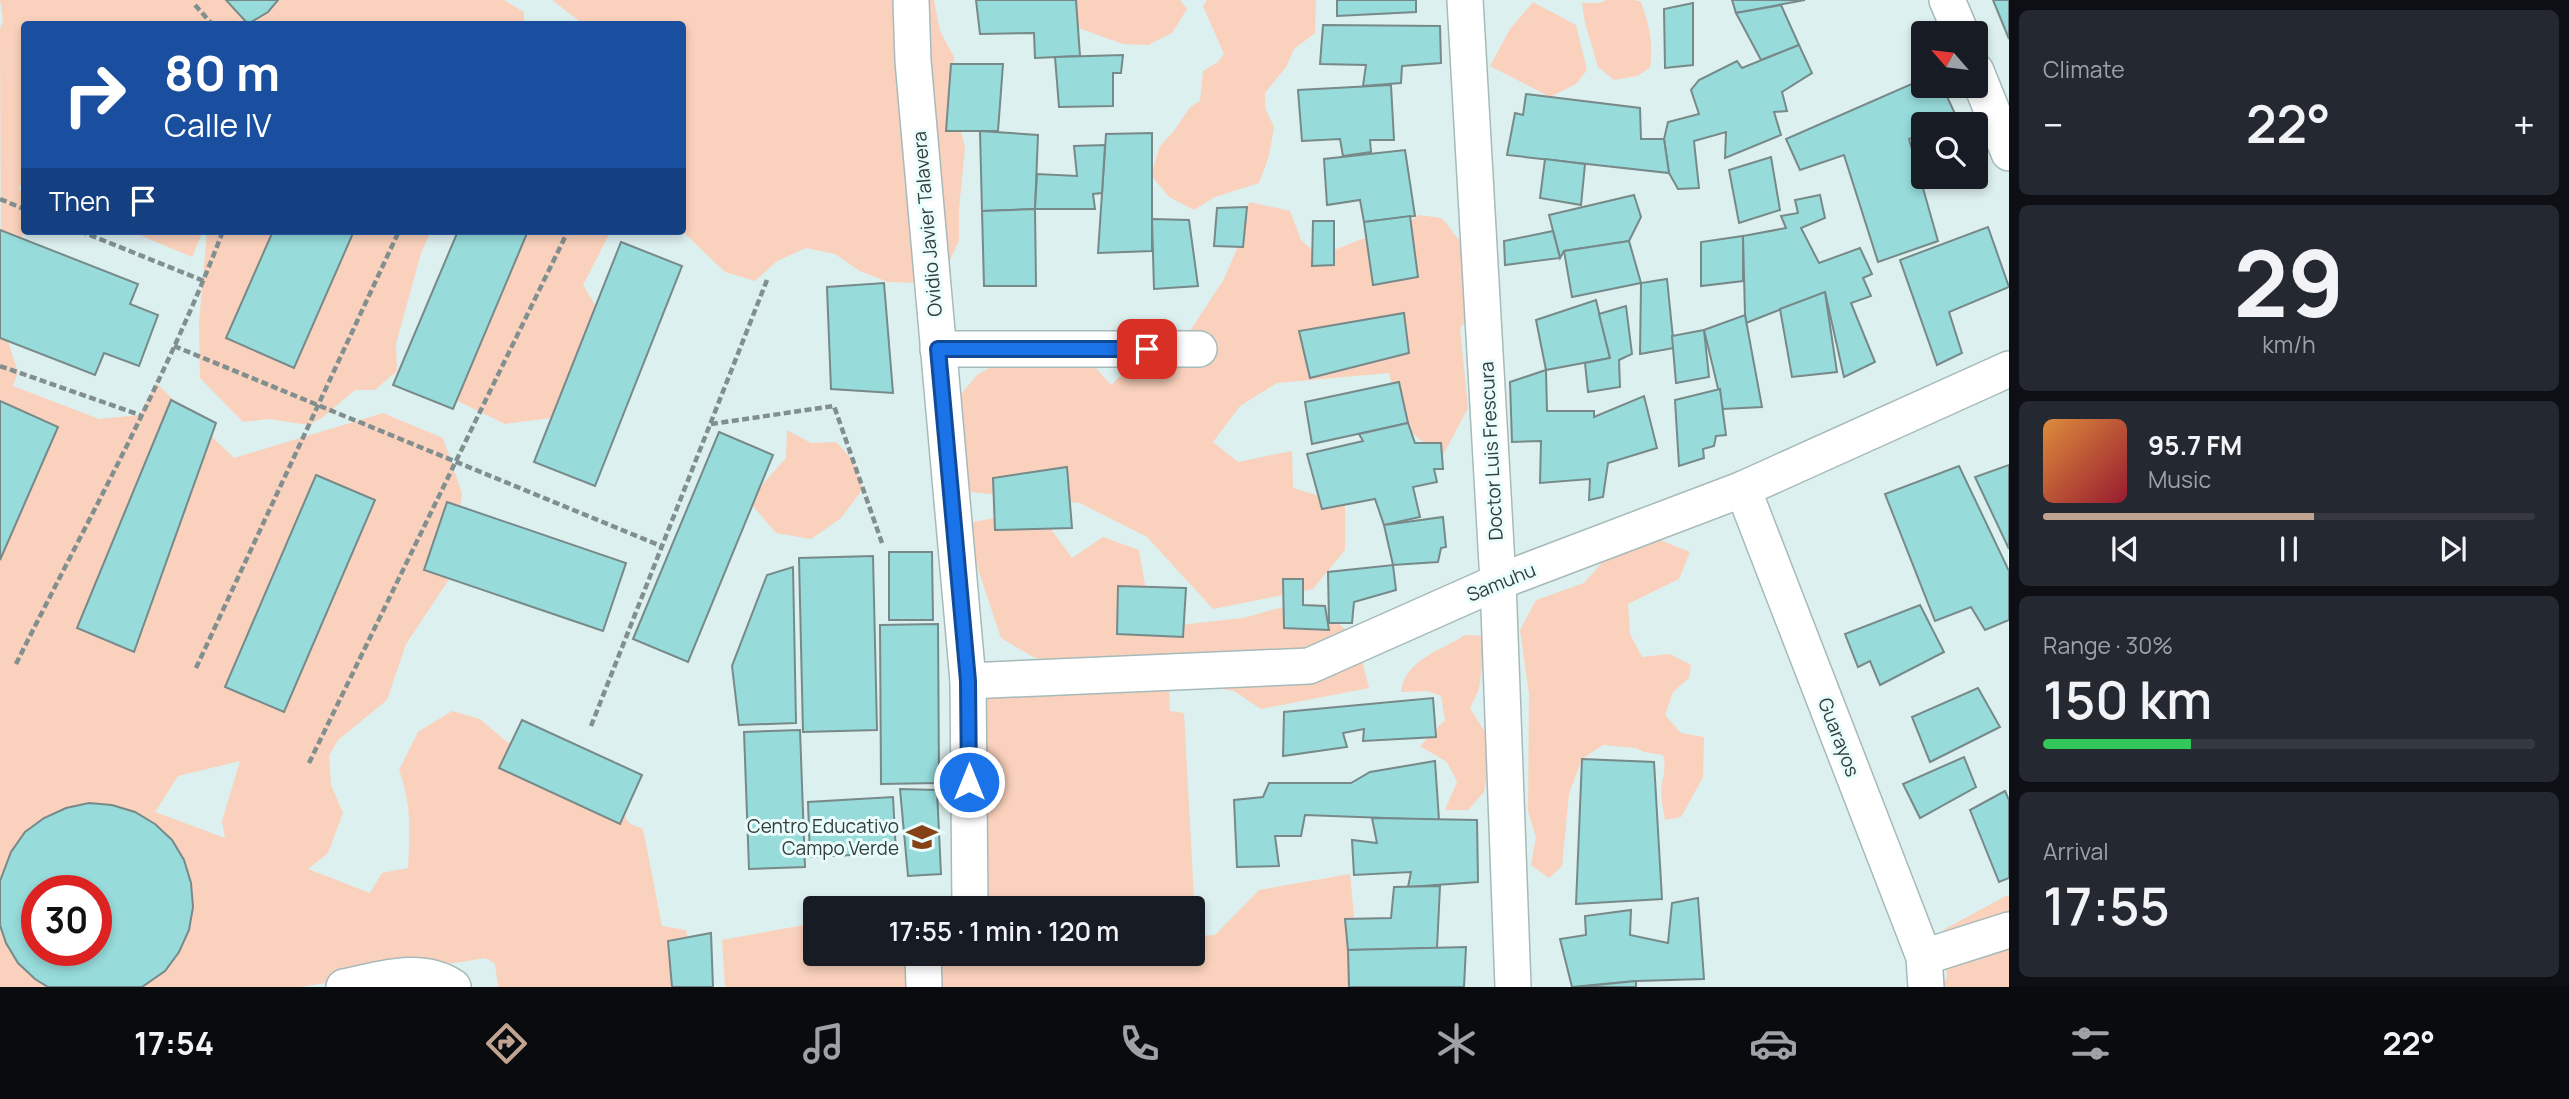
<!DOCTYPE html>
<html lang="en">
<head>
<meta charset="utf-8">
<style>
  :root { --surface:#171b24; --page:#242831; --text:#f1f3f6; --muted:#9ea1a6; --line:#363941; --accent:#c1a392 }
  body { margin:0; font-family:Manrope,sans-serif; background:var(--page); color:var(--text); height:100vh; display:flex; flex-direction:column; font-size:26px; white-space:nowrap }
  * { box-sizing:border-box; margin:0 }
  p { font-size:23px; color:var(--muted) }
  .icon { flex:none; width:38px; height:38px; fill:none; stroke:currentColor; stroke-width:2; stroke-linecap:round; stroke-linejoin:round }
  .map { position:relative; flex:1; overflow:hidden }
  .drawer { display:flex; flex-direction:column; gap:10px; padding:10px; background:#0d0f14; width:560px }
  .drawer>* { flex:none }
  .guide { position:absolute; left:21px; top:21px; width:665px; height:214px; border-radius:7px; box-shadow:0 4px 10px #0003; background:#1a4fa0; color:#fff; overflow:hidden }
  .needle { width:46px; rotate:298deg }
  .tools { position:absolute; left:1911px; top:21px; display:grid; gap:14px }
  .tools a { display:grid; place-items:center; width:77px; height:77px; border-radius:7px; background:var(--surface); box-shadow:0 4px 10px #0003; font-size:35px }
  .speed { position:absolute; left:21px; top:875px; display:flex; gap:14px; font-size:35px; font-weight:700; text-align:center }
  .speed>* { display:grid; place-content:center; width:91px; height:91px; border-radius:50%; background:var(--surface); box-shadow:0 4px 10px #0003; line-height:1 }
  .speed .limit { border:10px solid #d22; background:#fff; color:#111 }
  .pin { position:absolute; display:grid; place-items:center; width:60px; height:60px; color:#fff; margin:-30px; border-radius:14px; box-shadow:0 4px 10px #0006 }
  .me { position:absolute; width:77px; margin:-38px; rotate:0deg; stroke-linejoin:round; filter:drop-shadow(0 0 5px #0008) }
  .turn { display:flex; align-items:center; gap:24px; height:147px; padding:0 28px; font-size:32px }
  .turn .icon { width:91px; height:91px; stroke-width:2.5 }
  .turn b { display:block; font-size:49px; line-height:60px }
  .then { display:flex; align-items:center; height:66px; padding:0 28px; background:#0003; gap:14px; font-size:26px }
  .big { font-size:52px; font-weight:600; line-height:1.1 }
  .drawer .tile { flex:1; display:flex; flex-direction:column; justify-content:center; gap:10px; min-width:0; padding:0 24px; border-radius:10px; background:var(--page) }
  .drawer .dial { align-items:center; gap:0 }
  .dial b { font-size:91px; line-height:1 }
  .song { display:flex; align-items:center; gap:21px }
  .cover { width:84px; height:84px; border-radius:10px; background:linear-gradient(135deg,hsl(30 70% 55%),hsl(350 70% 35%)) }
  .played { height:7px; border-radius:4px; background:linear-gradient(90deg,var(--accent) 55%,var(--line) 55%) }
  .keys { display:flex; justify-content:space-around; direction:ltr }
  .heat { display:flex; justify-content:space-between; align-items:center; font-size:38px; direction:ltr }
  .charge { height:10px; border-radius:5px; background:linear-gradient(90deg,#34c759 30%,var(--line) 0) }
  .trip { position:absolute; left:803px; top:896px; width:402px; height:70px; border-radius:7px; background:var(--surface); box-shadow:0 4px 10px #0003; font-weight:600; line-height:70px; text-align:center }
  .menu { display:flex; height:112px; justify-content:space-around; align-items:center; background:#090b0e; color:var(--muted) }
  .menu .icon { width:49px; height:49px }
  .menu .active { color:var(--accent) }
  .menu b { font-size:32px; color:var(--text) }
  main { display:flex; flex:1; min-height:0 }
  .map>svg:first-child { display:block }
  .green { fill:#fad1bc; fill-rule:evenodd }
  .building { fill:#97dbdb; stroke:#778989; stroke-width:2; fill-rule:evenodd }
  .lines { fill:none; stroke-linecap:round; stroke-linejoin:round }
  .minor-casing { stroke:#a7baba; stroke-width:38 }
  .path { stroke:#828f8f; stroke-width:4.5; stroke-dasharray:7 3.5; stroke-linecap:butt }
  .minor { stroke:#fff; stroke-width:35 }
  .route-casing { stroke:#114b97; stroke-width:18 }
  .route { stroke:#1a73e8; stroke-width:12 }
  .labels { text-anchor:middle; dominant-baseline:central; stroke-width:6; stroke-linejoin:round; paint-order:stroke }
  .street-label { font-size:19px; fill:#343c3c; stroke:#e9fdfd }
  .poi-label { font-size:19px; fill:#343c3c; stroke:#e9fdfd; text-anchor:end }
</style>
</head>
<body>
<main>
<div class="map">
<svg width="2009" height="987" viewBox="0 0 2009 987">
  <rect width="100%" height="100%" fill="#dcf0ef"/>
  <g class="green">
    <polygon points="0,0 504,0 524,12 524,24 24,24 24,187 18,185 24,198 26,231 1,264 0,29 3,20"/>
    <polygon points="552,0 934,0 940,31 954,57 958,117 965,148 959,209 959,241 946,268 920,283 888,282 860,271 835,254 806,248 777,261 755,281 725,272 682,231 682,24 583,24"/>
    <polygon points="1037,0 1180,0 1187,9 1172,33 1148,45 1123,44 1062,22"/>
    <polygon points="1207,0 1316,0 1315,33 1294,49 1286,67 1265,93 1265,108 1274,127 1269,156 1259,183 1215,197 1194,210 1169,197 1151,175 1160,146 1174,131 1190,107 1200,101 1203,71 1218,62 1224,54 1203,6"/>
    <path d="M 1607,0 L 1634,0 L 1641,2 C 1649,25 1654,44 1650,68 L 1637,76 L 1614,80 L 1598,67 L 1585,23 L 1582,3 L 1599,3 Z"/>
    <polygon points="1533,2 1576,25 1587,70 1576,84 1550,97 1490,66 1510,29"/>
    <polygon points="1249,202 1290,211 1301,240 1319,256 1362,239 1399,231 1418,215 1442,218 1480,267 1482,301 1460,328 1468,408 1442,457 1402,425 1389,373 1277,383 1240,406 1213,442 1238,462 1292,451 1293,488 1345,504 1345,550 1313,589 1213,609 1147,537 1080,503 951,490 945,413 977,375 1016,352 1078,348 1111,385 1139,357 1190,331 1224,279 1239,244"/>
    <polygon points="130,231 203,231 192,257"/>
    <polygon points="207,231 431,231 421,253 396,344 397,371 375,390 355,390 323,417 309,425 269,419 243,422 200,378 199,323"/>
    <polygon points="507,231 611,231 583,285 595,305 581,350 566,416 505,424 439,392"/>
    <path d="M 0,325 L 3,326 L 18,372 L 13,386 L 99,419 L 140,415 L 156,383 L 234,458 L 383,413 L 443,438 L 462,493 L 450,578 L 406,644 L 387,700 L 338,740 L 329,755 L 331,785 L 343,813 L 328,853 L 308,869 L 370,893 L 382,873 L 408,868 C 410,832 412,805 399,770 L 418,732 L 452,711 L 480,719 L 508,743 L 532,733 L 601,783 L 630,824 L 643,829 L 662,926 L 686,930 L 693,963 L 691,987 L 498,987 L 495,964 L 486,958 L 300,987 L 0,987 ZM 240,761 L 222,821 L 225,838 L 155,812 L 178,776 ZM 37,891 L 96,891 L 96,950 L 37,950 Z"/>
    <polygon points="787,430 811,443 836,442 853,460 863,489 841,518 811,539 776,533 752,505 759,488 786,458"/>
    <polygon points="1040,514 1072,558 1103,537 1139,550 1149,608 1180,625 1243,618 1279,608 1317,604 1357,640 1369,688 1261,709 1234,691 1035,658 1001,638 963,524 1005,516"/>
    <path d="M 1650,536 L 1690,552 L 1679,579 L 1628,604 L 1630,634 L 1642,657 L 1670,654 L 1691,665 L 1689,678 L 1673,692 L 1665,715 L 1681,733 L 1704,737 L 1703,777 L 1681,817 L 1665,820 C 1663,808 1660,796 1662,784 C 1664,773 1666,767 1663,755 L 1644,752 L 1636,748 L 1603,745 L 1582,759 L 1569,794 L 1562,866 L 1549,878 L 1531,865 L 1536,837 L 1528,811 L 1529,694 L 1520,630 L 1536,600 L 1584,583 L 1606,558 Z"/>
    <path d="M 1465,635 L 1486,636 L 1479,689 L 1470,708 L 1493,745 L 1484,792 L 1468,810 L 1445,810 L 1457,782 L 1447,762 L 1420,746 L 1445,720 L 1441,696 L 1427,691 L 1401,692 C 1405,659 1441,651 1465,635 Z"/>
    <polygon points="1169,688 1170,711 1184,713 1196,936 1215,935 1259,890 1350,874 1358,958 1355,987 725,987 722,940 815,923 816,954 1194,954 1194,908 897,908 964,896 974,693"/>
    <polygon points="2006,896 2009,896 2009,987 1937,987 1947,978 1943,930"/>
  </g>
  <g class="building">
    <polygon points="226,0 278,0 268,12 248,24"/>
    <polygon points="976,0 1076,0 1080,56 1035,58 1034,33 980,34"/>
    <polygon points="1337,0 1416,0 1416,12 1337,16"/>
    <polygon points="1732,0 1805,0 1736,13"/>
    <polygon points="1993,0 2009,0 2009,39"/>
    <polygon points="1693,3 1693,65 1665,68 1664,9"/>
    <polygon points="1781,5 1799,45 1761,60 1736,13"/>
    <polygon points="1323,25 1440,26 1441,63 1402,66 1401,83 1363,86 1366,65 1320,64"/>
    <polygon points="1799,45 1812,73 1782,92 1787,111 1774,112 1781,135 1725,158 1726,132 1694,141 1699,188 1678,189 1669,173 1664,139 1668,122 1699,114 1691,90 1699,80 1737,61 1742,68"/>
    <polygon points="1123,55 1121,73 1113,73 1113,106 1059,107 1055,57"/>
    <polygon points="951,64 1003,64 998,131 946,131"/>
    <polygon points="1923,79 1923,86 1942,86 1957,118 1942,124 1923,124 1923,133 1909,139 1938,241 1878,262 1844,155 1800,170 1786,139"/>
    <polygon points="1391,85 1394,140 1370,140 1371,152 1343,156 1340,139 1302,141 1298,90"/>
    <polygon points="1526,94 1640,108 1641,139 1664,139 1669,173 1507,155 1515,113 1523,115"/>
    <polygon points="980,131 1038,135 1035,209 982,211"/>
    <polygon points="1152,133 1152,251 1098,253 1106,134"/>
    <polygon points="1105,145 1102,193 1093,194 1095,209 1035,209 1037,174 1077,176 1074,146"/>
    <polygon points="1405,150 1415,216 1364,222 1360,200 1327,205 1324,159"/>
    <polygon points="1771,157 1780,210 1739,223 1729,170"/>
    <polygon points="1545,159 1585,164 1581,205 1540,198"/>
    <polygon points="1634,195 1641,217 1629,241 1564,251 1560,258 1549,215"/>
    <polygon points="1820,195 1825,218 1801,228 1819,263 1860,248 1872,274 1863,278 1871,296 1851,303 1875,362 1844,377 1825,292 1746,323 1745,315 1743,236 1786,228 1781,216 1798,213 1795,200"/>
    <polygon points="1247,207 1243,247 1214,246 1217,208"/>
    <polygon points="1035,209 1036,286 984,286 982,211"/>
    <polygon points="1410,216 1418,277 1373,285 1364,222"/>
    <polygon points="1152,219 1189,220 1198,286 1154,289"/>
    <polygon points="1313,221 1334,221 1334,265 1312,266"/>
    <polygon points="1988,227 2009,287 1949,312 1962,353 1937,365 1900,260"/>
    <polygon points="0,230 138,284 130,304 158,315 139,366 104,353 95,375 0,338"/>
    <polygon points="273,231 354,231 294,368 226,338"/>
    <polygon points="458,231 528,231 453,409 393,385"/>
    <polygon points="1553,231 1560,258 1505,265 1504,241"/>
    <polygon points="1743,236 1743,281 1701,286 1701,242"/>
    <polygon points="1629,241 1641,283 1572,297 1564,251"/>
    <polygon points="621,242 682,266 595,486 534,462"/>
    <polygon points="1667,279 1674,348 1640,354 1641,283"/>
    <polygon points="884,283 893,393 831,389 827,287"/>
    <polygon points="1825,292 1837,372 1792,377 1780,309"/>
    <polygon points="1596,300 1610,358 1546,370 1536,320"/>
    <polygon points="1626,306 1632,354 1619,360 1620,387 1588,392 1585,363 1610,358 1599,314"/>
    <polygon points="1404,313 1409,353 1310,378 1299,331"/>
    <polygon points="1745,315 1762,407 1723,409 1704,330"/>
    <polygon points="1704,330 1709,377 1676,383 1672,336"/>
    <polygon points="1546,370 1547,411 1594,411 1594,417 1644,396 1657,448 1608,463 1603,497 1589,500 1590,479 1540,483 1541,441 1512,442 1510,382"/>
    <polygon points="1399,382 1408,423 1312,444 1305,402"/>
    <polygon points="1720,389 1726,435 1716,436 1714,446 1703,449 1704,458 1679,466 1675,400"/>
    <polygon points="171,400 216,423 134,652 77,628"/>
    <polygon points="0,401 58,427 0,560"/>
    <polygon points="1408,423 1415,443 1441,443 1443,469 1434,469 1437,482 1413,487 1420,517 1384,525 1375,499 1322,509 1307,454 1363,441 1359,434"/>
    <polygon points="719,432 773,455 688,662 633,639"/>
    <polygon points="2009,465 2009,549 1975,477"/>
    <polygon points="1959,466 2009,571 2009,620 1985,630 1971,607 1935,621 1885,494"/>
    <polygon points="1067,467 1072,528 995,530 993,478"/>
    <polygon points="316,475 375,500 284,712 225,687"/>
    <polygon points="447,502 626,563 603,631 424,570"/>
    <polygon points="1443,517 1446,547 1441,548 1438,562 1393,565 1384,525"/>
    <polygon points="889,552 932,552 933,620 889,620"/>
    <polygon points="873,556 877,730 803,732 799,558"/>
    <polygon points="1393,565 1396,590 1354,602 1352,623 1329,623 1328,572"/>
    <polygon points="793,567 796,723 739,725 732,666 767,575"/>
    <polygon points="1283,579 1303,579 1303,605 1325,606 1329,630 1284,628"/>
    <polygon points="1118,586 1186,588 1183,637 1117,634"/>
    <polygon points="1920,605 1944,652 1880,685 1870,661 1858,667 1845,634"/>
    <polygon points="938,624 939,783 881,784 880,625"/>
    <polygon points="1978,688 2000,727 1930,762 1912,717"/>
    <polygon points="1433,698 1436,737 1363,741 1364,729 1343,733 1347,747 1283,756 1284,712"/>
    <polygon points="522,720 642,775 620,824 499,768"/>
    <polygon points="800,730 805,867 749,869 744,732"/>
    <polygon points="1964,757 1976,787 1920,818 1903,784"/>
    <polygon points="1582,759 1654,762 1662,899 1576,904"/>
    <polygon points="1435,761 1439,820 1305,815 1301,836 1275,836 1279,866 1237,867 1234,800 1263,797 1269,783 1351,783 1370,772"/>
    <polygon points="900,789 937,790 941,874 908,876"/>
    <polygon points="2005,791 2009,800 2009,878 1999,882 1970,810"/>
    <polygon points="893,797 896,853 810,857 808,802"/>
    <path d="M 89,803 L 112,805 L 135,812 L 155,824 L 172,840 L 184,860 L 191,883 L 193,907 L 189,930 L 179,952 L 165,971 L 142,987 L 48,987 L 35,979 L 18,963 L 6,943 L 0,925 L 0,881 L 11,852 L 25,832 L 44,818 L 66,808 ZM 37,891 L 96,891 L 96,950 L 37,950 Z"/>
    <polygon points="1372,818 1477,820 1478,882 1408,887 1411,872 1354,875 1352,840 1377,843"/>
    <polygon points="1440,886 1437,948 1348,950 1345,919 1391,918 1394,887"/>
    <polygon points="1698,898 1704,979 1636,981 1572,987 1560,939 1586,935 1585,916 1631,910 1630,935 1668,943 1672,903"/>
    <polygon points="711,933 713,987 672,987 668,941"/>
    <polygon points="1466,947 1464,987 1349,987 1348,950"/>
    <polygon points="1636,981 1636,987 1577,987"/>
  </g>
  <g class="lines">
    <g class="minor-casing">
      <g id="minor">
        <polyline points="911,0 913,61 968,681 970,908"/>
        <polyline points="1465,0 1498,582 1513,987"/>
        <polyline points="1947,0 1961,33"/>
        <polyline points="1976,71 2009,153"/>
        <polyline points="938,349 1199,349"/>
        <polyline points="1743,489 1924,957 1926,987"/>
        <polyline points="968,681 1309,666 1498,582 1743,489 2009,369"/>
        <polyline points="923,954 924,987"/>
        <polyline points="1924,957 2009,930"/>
        <path d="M 344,987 C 379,980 421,965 453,987"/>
      </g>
    </g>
    <g class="path">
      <polyline points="195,5 212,24"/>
      <polyline points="0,199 24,209"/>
      <polyline points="80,231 204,281"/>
      <polyline points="174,346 661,546"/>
      <polyline points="0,366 140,415"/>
      <polyline points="711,424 834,406 882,543"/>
      <path d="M 16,664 C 87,521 166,380 223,231"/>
      <polyline points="196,668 399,231"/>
      <polyline points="591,726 767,280"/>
      <polyline points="309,763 568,231"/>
    </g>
    <use href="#minor" class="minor"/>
  </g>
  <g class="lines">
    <g class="route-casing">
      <polyline id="route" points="969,782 968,681 938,349 1147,349"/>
    </g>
    <use href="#route" class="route"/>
  </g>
  <defs>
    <g id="school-bare" transform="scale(2.415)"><path d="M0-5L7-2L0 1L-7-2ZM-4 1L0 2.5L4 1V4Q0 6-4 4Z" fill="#864117" stroke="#e9fdfd" stroke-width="2.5" paint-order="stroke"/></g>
  </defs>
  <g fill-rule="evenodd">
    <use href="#school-bare" x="922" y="837"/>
  </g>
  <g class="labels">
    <g class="street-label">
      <text transform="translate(927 224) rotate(-95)">Ovidio Javier Talavera</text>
      <text transform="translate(1491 451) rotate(-93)">Doctor Luis Frescura</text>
      <text transform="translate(1501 582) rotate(-22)">Samuhu</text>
      <text transform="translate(1839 737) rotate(69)">Guarayos</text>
    </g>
    <g class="poi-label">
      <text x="899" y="826">Centro Educativo<tspan x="899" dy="22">Campo Verde</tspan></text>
    </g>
  </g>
</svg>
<div class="tools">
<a><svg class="needle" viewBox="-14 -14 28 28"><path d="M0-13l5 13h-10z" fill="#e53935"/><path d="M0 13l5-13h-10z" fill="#9ea1a6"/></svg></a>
<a><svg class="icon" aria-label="search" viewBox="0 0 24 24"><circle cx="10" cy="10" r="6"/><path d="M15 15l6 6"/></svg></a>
</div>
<div class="speed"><div class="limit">30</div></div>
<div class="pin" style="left:1147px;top:349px;background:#d93025"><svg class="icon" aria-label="arrive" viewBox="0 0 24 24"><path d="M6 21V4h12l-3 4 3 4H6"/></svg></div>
<svg class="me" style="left:969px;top:782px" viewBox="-20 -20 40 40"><circle r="17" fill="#1a73e8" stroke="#fff" stroke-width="3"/><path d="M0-11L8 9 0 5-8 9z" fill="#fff"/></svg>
<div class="trip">17:55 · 1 min · 120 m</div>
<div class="guide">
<div class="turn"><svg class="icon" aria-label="right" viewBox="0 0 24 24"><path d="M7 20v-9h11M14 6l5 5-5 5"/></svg><div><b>80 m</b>Calle IV</div></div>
<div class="then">Then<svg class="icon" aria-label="arrive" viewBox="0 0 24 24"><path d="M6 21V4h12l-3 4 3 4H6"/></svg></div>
</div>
</div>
<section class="drawer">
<div class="tile"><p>Climate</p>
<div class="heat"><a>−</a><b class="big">22°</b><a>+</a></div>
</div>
<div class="tile dial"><b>29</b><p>km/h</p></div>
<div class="tile">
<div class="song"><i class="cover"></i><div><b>95.7 FM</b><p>Music</p></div></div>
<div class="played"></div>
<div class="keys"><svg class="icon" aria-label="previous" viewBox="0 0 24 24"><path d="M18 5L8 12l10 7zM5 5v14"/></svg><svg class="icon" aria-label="pause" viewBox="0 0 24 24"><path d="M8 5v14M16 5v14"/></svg><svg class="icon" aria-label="next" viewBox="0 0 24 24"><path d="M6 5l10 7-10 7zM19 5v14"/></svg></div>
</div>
<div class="tile"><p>Range · 30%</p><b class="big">150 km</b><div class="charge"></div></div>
<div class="tile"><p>Arrival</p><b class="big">17:55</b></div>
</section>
</main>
<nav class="menu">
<b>17:54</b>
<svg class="icon active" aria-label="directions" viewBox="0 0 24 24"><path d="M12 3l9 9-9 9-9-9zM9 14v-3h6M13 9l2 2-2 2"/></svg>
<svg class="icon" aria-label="music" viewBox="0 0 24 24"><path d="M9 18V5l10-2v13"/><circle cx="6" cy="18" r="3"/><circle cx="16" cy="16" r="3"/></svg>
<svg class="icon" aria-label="phone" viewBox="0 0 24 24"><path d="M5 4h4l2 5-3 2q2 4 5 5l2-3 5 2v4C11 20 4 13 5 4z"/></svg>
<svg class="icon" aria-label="climate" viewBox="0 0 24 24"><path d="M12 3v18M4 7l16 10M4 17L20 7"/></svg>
<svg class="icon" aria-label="car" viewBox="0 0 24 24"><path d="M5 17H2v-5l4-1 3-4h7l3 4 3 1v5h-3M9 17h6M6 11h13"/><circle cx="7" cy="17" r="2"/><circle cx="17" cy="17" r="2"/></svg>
<svg class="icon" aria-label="filters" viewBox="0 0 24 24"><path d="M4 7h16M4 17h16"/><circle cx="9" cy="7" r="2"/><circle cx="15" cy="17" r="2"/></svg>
<b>22°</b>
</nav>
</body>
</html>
